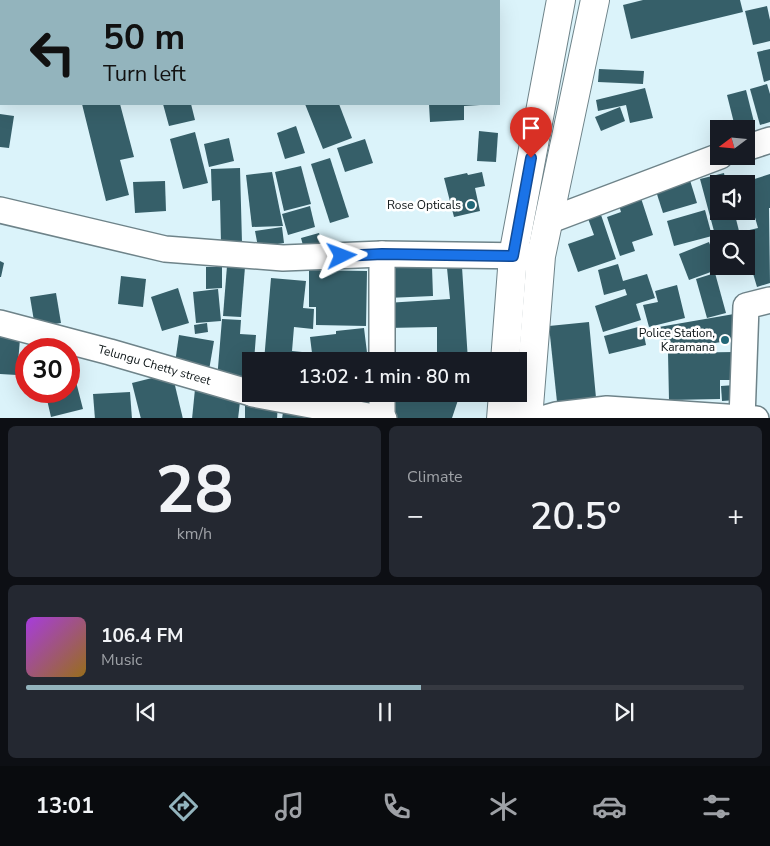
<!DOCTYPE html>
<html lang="en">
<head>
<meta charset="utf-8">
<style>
  :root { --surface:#171b24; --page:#242831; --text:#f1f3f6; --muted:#9ea1a6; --line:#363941; --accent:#93b4bd }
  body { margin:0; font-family:"Nunito Sans",sans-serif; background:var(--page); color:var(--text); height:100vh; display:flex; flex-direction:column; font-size:19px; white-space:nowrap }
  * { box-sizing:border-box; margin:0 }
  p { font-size:16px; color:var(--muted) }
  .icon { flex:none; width:28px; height:28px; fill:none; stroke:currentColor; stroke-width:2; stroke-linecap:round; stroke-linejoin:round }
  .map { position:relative; height:418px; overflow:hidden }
  .sheet { display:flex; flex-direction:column; gap:8px; padding:8px; background:#0d0f14; flex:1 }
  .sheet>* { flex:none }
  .top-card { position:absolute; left:0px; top:0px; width:500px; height:105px; box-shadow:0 5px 20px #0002; background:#93b4bd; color:#111; overflow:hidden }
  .needle { width:32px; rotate:254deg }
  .tools { position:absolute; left:710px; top:120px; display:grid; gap:10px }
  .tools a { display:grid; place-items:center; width:45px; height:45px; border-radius:0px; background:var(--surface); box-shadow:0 5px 20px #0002; font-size:25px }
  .speed { position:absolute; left:15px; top:338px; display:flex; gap:10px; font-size:25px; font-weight:700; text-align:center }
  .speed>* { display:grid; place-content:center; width:65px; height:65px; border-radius:50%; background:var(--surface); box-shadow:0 5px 20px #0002; line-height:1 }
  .speed .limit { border:8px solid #d22; background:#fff; color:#111 }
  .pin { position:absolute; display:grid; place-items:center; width:42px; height:42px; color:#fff; margin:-51px -21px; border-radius:50% 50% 50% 0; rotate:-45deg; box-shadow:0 0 5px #0007 }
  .pin .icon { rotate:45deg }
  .me { position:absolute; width:55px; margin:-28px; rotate:87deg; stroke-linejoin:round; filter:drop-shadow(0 0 4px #0008) }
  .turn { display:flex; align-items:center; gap:18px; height:105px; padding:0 20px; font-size:22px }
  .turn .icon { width:65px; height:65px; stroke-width:2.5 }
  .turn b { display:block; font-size:35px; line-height:42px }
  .big { font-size:38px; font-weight:600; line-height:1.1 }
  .sheet .widget { flex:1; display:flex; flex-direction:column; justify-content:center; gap:8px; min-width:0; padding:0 18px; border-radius:8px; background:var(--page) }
  .sheet .dial { align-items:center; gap:0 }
  .dial b { font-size:65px; line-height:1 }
  .song { display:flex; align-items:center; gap:15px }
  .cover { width:60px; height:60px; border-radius:8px; background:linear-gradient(135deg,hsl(280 70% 55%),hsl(40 70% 35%)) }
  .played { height:5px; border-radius:2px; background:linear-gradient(90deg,var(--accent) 55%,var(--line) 55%) }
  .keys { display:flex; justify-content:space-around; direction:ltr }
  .heat { display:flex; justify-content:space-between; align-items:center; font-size:28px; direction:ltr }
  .sheet .tiles { flex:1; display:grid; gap:8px; grid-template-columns:1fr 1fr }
  .widget:last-child { grid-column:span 2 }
  .trip { position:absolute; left:242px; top:352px; width:285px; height:50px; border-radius:0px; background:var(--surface); box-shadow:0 5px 20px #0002; font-weight:600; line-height:50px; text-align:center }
  .tab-bar { display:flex; height:80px; justify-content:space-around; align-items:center; background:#090b0e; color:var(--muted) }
  .tab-bar .icon { width:35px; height:35px }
  .tab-bar .current { color:var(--accent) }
  .tab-bar b { font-size:22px; color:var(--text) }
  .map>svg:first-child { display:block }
  .building { fill:#365f69 }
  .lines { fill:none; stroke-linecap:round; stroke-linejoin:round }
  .street-casing { stroke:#6e8389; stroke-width:28 }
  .primary-casing { stroke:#6e8389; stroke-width:30 }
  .street { stroke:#fff; stroke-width:25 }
  .primary { stroke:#fff; stroke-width:28 }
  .route-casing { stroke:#114b97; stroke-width:12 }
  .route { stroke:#1a73e8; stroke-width:9 }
  .poi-dot { fill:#216777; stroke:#fff; stroke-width:2 }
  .labels { text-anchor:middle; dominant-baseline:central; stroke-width:5; stroke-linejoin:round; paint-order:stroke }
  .poi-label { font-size:12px; fill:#0b1315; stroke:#fff; text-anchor:end }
  .street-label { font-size:12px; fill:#0b1315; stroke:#fff }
</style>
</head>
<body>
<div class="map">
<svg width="770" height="419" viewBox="0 0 770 419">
  <rect width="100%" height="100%" fill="#dbf3fa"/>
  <g class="building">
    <polygon points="643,0 740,0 743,12 631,39 623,5"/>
    <polygon points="767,6 770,20 770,41 753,45 745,11"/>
    <polygon points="770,49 770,80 764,82 757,52"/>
    <polygon points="599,69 644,71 643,84 598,82"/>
    <polygon points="767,84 770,94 770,122 760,125 750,89"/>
    <polygon points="645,88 653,118 630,123 626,105 598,111 596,100"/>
    <polygon points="746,90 754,122 735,127 727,95"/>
    <polygon points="82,104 120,104 134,157 120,160 129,195 106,201"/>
    <polygon points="163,104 191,104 195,120 169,126"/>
    <polygon points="305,104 339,104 352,138 323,149"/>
    <polygon points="429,104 480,104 480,105 464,106 464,120 430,122"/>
    <polygon points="620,107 625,121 601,131 595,117"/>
    <polygon points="0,114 14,116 9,148 0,147"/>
    <polygon points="296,126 305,153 285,159 277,133"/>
    <polygon points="479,131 498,133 496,162 477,161"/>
    <polygon points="195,132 208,183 183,189 170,139"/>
    <polygon points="229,138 234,161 209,167 204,144"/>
    <polygon points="365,139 373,163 345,172 337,148"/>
    <polygon points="330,158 349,217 330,223 311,164"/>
    <polygon points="301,166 311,204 284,211 275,172"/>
    <polygon points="240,168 242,243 221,244 220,200 212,201 211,169"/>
    <polygon points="272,172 283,226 252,227 246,175"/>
    <polygon points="482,172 485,186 475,188 480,211 454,217 444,178 467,173 468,175"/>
    <polygon points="724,173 726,184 719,184 719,211 734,211 741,239 719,239 718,246 700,179"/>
    <polygon points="770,174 770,208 769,208 770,283 757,287 746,250 746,239 743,239 741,232 758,228 745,182"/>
    <polygon points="689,177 697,203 663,213 655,188"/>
    <polygon points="165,181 166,211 135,213 133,182"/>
    <polygon points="639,192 653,235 632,242 635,251 620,256 607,217 621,212 617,199"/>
    <polygon points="310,206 315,227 288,235 282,214"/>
    <polygon points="599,209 616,259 578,272 568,244 594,235 586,213"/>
    <polygon points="705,210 712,236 674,246 667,221"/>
    <polygon points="282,227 284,243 258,247 255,231"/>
    <polygon points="319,233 323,244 304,249 301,238"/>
    <polygon points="709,242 719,269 689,280 679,254"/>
    <polygon points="746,260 748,266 751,267 725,273 723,266 746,266"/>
    <polygon points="0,261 4,263 1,277 0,277"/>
    <polygon points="416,261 416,268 432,267 433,296 387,298 386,262"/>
    <polygon points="618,264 623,281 647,274 655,298 636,304 641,320 603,332 595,306 627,295 625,289 604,295 598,270"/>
    <polygon points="227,266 245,267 241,317 223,316"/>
    <polygon points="206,267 222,267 222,288 206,289"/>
    <polygon points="462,267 468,361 437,361 437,327 387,328 386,303 450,299 447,268"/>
    <polygon points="309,270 367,271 366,326 316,325 316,307 309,307"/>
    <polygon points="715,273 726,313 707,318 696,279"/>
    <polygon points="121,276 146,279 143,307 118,304"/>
    <polygon points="271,278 306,281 303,308 314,309 313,329 294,327 292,351 312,353 311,361 264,361"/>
    <polygon points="677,285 685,318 649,327 643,305 658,302 655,291"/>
    <polygon points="178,288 189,323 162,331 151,297"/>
    <polygon points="218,289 221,321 196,323 193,292"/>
    <polygon points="56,293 61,323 35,327 30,297"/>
    <polygon points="734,314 738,339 664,352 659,327"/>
    <polygon points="222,319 241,320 240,334 256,335 254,361 251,361 251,383 217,380"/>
    <polygon points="589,322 596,398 557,402 549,326"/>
    <polygon points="207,323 208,332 195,334 194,325"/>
    <polygon points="642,326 646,345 609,354 604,336"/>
    <polygon points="364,328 368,361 313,361 310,337 336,334 336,331"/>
    <polygon points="179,335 214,341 209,370 175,363"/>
    <polygon points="0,337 20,339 17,375 0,374"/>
    <polygon points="734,352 735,380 720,380 720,399 669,400 668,353"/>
    <polygon points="172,373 183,419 141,419 132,383"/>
    <polygon points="75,378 83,409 51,417 45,391 69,391 69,379"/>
    <polygon points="735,385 736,400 722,401 721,386"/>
    <polygon points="195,389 241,393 238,419 192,419"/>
    <polygon points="130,392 132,419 95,419 93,394"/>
    <polygon points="317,394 372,394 374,406 354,408 352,395 318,400"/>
    <polygon points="436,394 460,394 452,418 392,418 393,398 436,398"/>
    <polygon points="245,402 278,403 277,419 245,419"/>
    <polygon points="283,412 305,414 304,419 282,419"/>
  </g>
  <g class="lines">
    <g class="street-casing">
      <g id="street">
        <polyline points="746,148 770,140"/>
        <polyline points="0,210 165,249 283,258 382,254 532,256"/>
        <polyline points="548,221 720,156"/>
        <path id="s1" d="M 0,323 L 110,352 L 251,393"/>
        <polyline points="382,361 382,254"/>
        <polyline points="253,394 384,419"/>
        <polyline points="382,419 382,394"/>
        <polyline points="542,419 556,415 607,409 756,419"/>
        <polyline points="742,419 746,306 770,300"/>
      </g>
    </g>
    <g class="primary-casing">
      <g id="primary">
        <polyline points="505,361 513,256 561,0"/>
        <polyline points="501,419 503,394"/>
        <polyline points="528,419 541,256 595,0"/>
      </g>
    </g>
    <use href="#street" class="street"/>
    <use href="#primary" class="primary"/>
  </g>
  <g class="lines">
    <g class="route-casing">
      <polyline id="route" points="342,256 382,254 513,256 531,158"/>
    </g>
    <use href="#route" class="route"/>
  </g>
  <g class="poi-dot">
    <circle cx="471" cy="205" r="5"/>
    <circle cx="725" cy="340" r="5"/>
  </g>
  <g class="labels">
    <g class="poi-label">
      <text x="461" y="205">Rose Opticals</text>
      <text x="715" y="333">Police Station,<tspan x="715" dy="14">Karamana</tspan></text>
    </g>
    <g class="street-label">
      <text stroke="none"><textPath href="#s1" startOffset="160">Telungu Chetty street</textPath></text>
    </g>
  </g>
</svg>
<div class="tools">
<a><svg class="needle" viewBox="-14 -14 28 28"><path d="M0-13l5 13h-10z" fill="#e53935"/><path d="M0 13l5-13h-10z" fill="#9ea1a6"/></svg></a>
<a><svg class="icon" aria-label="sound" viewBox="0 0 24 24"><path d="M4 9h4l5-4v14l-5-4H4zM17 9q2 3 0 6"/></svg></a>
<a><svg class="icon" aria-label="search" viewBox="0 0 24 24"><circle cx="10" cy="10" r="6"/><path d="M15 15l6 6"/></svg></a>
</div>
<div class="speed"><div class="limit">30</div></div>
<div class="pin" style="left:531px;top:158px;background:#d93025"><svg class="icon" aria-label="arrive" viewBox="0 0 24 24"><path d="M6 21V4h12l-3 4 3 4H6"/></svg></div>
<svg class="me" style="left:342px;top:256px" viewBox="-20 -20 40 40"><path d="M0-17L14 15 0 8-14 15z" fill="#1a73e8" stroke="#fff" stroke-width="4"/></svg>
<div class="trip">13:02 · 1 min · 80 m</div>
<div class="top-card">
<div class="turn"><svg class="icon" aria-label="left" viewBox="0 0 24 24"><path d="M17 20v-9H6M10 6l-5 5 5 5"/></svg><div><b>50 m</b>Turn left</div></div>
</div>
</div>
<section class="sheet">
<div class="tiles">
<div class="widget dial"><b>28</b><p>km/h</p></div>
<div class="widget"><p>Climate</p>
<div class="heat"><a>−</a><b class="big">20.5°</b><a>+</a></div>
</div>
<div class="widget">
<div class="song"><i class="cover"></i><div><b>106.4 FM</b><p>Music</p></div></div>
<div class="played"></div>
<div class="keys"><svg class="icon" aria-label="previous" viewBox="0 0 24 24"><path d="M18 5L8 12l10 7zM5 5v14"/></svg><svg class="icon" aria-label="pause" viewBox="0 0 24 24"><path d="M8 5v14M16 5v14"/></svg><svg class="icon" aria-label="next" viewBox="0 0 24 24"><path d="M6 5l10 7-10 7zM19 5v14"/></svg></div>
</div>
</div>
</section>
<nav class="tab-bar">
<b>13:01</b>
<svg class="icon current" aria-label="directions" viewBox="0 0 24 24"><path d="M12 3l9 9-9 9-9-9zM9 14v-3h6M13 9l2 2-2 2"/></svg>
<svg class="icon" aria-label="music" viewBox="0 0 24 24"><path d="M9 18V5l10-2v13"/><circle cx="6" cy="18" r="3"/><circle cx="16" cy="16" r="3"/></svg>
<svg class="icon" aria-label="phone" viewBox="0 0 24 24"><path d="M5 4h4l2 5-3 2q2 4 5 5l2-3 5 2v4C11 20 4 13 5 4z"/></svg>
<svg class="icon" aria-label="climate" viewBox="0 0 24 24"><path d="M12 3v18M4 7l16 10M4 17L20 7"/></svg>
<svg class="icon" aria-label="car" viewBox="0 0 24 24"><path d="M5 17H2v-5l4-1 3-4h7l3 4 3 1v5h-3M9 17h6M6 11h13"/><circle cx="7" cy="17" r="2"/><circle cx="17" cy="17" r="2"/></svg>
<svg class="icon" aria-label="filters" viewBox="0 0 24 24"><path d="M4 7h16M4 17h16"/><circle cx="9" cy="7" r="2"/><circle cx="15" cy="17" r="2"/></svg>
</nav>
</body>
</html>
